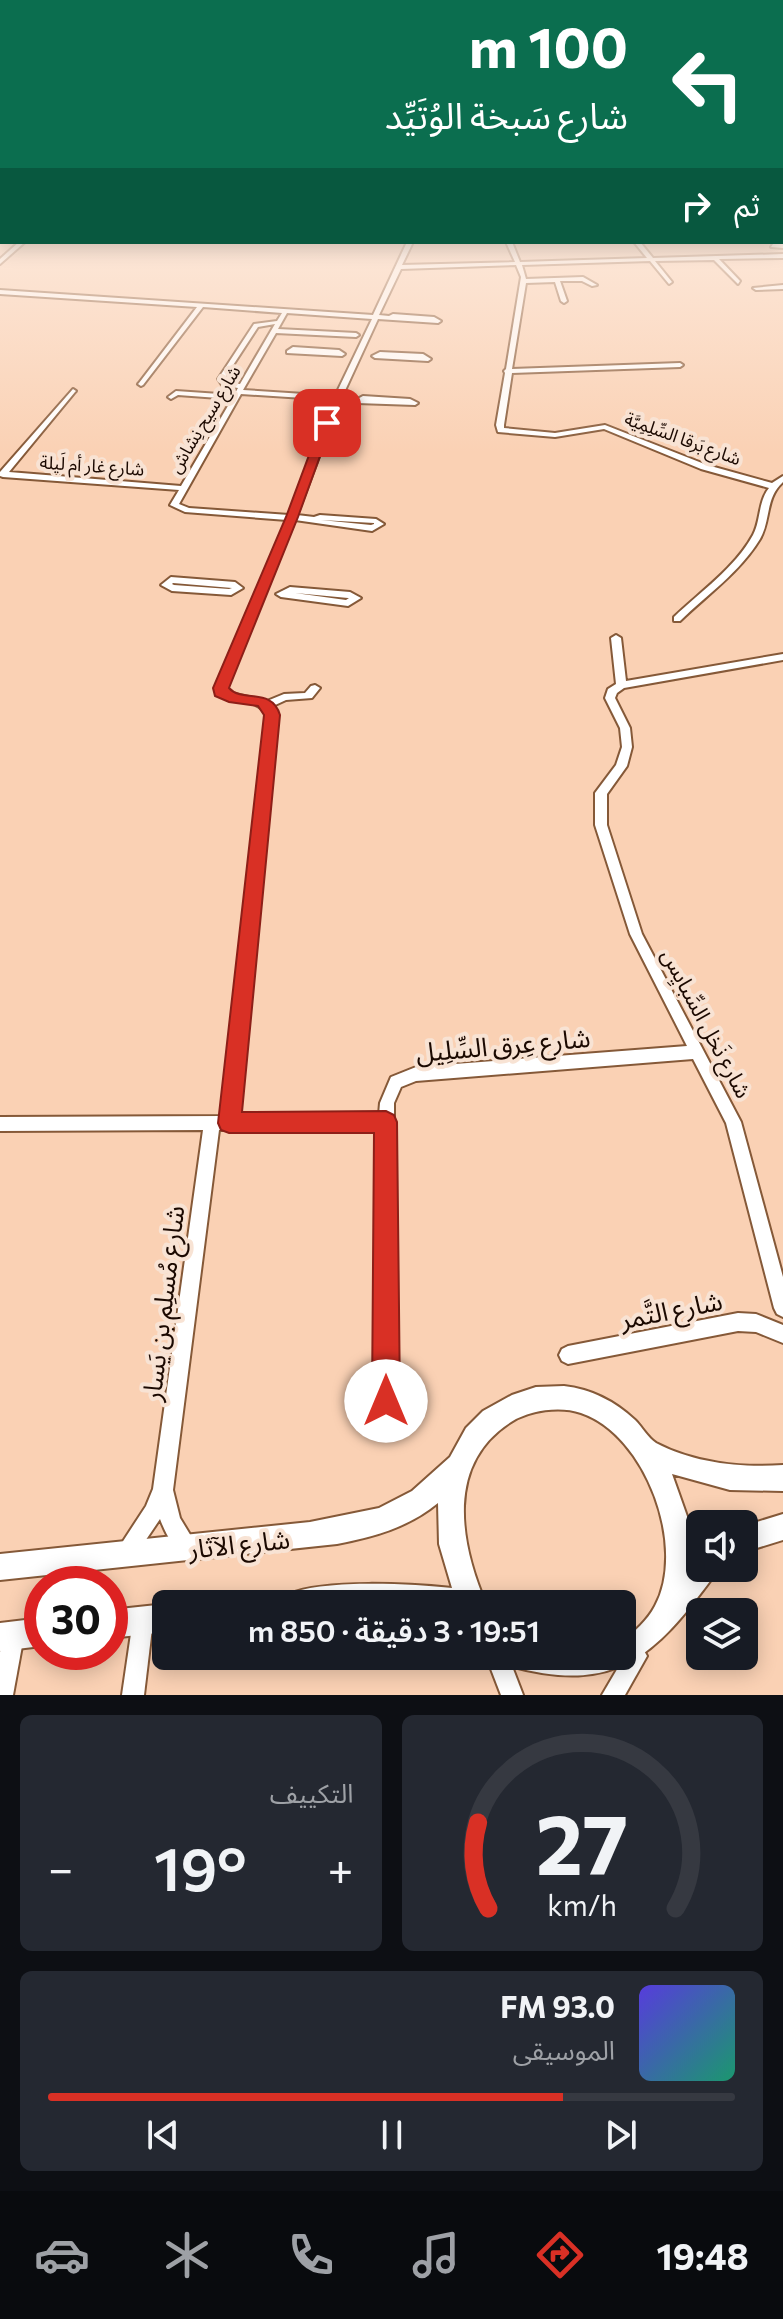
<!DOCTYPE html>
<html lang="ar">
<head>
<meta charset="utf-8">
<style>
  :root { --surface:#171b24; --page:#242831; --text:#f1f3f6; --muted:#9ea1a6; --line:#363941; --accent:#d93025 }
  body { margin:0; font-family:Commissioner,"Noto Sans Arabic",sans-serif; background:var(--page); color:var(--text); direction:rtl; height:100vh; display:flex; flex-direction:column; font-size:30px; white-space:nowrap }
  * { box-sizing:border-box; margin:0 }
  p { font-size:26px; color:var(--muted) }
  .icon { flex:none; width:44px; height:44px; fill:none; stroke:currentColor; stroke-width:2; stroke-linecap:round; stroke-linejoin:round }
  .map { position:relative; height:1695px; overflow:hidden; direction:ltr }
  .side { display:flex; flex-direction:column; gap:20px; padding:20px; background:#0d0f14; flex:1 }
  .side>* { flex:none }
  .guide { position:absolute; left:0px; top:0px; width:784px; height:244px; box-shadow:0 4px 20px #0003; direction:rtl; background:#0b6e4f; color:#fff; overflow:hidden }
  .fabs { position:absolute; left:686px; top:1510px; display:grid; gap:16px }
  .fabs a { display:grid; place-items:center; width:72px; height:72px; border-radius:12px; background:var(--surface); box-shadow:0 4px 20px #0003; font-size:40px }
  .speed { position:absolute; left:24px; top:1566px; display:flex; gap:16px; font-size:40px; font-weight:700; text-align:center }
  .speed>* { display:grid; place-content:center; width:104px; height:104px; border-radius:50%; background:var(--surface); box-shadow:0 4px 20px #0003; line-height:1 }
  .speed .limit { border:12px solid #d22; background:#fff; color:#111 }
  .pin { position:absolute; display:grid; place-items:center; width:68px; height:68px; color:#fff; margin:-34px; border-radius:16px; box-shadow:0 4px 12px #0006 }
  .me { position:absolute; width:88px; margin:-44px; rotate:0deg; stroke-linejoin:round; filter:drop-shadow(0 0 6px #0008) }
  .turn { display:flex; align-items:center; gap:28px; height:168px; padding:0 24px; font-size:36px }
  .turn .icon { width:104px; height:104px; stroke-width:2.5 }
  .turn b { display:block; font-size:56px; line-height:68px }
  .then { display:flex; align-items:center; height:76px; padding:0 24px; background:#0003; gap:16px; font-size:30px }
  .big { font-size:60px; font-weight:600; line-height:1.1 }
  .side .card { flex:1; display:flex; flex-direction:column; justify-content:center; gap:12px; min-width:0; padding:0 28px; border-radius:12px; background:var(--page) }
  .side .dial { align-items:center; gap:0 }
  .dial svg { height:208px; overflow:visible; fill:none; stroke:var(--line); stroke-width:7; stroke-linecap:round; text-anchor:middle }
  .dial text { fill:var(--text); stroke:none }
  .song { display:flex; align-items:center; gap:24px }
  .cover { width:96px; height:96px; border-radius:12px; background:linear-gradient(135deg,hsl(250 70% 55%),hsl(160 70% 35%)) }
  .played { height:8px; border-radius:4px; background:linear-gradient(90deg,var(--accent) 75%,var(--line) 75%) }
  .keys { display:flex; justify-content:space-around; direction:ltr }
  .heat { display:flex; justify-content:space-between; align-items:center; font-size:44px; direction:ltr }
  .side .tiles { flex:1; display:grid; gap:20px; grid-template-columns:1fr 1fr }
  .card:last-child { grid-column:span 2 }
  .trip { position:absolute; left:152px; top:1590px; width:484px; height:80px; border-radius:12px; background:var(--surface); box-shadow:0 4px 20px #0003; font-weight:600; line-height:80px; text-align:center; direction:rtl }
  .dock { display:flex; height:128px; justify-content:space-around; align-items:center; background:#090b0e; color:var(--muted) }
  .dock .icon { width:56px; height:56px }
  .dock .current { color:var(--accent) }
  .dock b { font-size:36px; color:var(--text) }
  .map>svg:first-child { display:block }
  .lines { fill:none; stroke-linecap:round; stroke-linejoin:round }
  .minor-casing { stroke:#855938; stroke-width:4 }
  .tertiary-casing { stroke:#855938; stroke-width:4 }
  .minor { fill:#fff; fill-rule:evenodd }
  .tertiary { fill:#fff; fill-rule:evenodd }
  .route { fill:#d93025; stroke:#8d1f18; stroke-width:2 }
  .labels { text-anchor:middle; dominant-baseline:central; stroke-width:8; stroke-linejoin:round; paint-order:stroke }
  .far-street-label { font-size:18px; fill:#1b0901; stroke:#f8e3d4 }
  .street-label { font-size:22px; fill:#1b0901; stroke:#f8e3d4 }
  .near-street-label { font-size:26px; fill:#1b0901; stroke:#f8e3d4 }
</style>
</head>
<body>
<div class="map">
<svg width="783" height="1695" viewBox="0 0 783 1695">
  <rect width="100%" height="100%" fill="#fad1b4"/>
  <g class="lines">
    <g class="minor-casing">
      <g id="minor">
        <rect x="782" y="224" width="1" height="4"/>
        <polygon points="19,242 25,242 0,264 0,259"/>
        <path d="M 407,242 L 413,242 L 402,265 L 515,262 L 506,242 L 512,242 L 520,262 L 647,258 L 634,242 L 640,242 L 653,258 L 783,254 L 783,258 L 719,259 L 740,281 L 738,284 L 714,260 L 655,261 L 672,282 L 669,284 L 650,261 L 522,265 L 526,279 L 583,277 L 597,285 L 592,286 L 582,281 L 560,281 L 567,301 L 564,303 L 561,301 L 555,282 L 526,283 L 512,369 L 680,363 L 683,365 L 680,367 L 512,373 L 504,425 L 504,428 L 555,433 L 605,425 L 707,465 L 772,483 L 783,476 L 783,482 C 765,498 771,520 760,539 C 740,572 707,595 680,621 L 674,621 L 674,617 C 700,592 735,568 753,535 C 761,520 758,502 769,488 L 701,469 L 604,429 L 555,437 L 498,432 L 496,425 L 505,373 L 504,371 L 506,369 L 521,277 L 516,265 L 401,269 L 379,315 L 389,316 L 393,314 L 434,317 L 441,321 L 438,323 L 378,319 L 342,397 L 348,399 L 340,401 L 297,515 L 314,517 L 320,515 L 376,519 L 384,524 L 372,531 L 295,520 L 226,688 L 226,690 L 231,693 L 267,701 L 284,694 L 305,693 L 311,686 L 315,685 L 320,688 L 312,698 L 286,700 L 273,706 L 277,715 L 237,1116 L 379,1115 L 380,1103 L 391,1077 L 416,1067 L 687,1046 L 630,934 L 595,825 L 595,793 L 616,765 L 622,747 L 620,728 L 605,698 L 608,689 L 616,684 L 611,638 L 616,635 L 621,638 L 626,681 L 783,654 L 783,660 L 624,688 L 617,693 L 615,698 L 630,728 L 632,747 L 627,766 L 607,794 L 607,825 L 642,934 L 741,1122 L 783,1277 L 783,1317 L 777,1314 L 774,1308 L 726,1123 L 693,1059 L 416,1081 L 401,1087 L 394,1103 L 394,1122 L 395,1401 L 392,1407 L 386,1410 L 380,1407 L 377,1401 L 378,1129 L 219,1130 L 173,1490 L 180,1518 L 197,1546 L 194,1553 L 187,1556 C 174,1551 165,1532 160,1519 L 133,1559 L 126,1562 L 119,1559 L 116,1552 L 146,1506 L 153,1489 L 203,1130 L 0,1131 L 0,1117 L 222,1116 L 267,715 C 257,698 234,703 217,694 L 216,688 L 287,520 L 185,512 L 170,505 L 179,490 L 3,477 L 0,476 L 0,472 L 73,389 L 76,391 L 75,392 L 9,472 L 181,486 L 232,399 L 178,395 L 171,399 L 168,397 L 176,391 L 234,395 L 238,388 L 222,385 L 218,379 L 254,324 L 277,321 L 282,313 L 203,307 L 143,385 L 141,386 L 138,384 L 139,383 L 197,307 L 0,294 L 0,290 L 373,315 ZM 287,313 L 372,319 L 335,396 L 243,390 L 276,333 L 356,337 L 359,335 L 356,333 L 278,329 ZM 275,324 L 240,384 L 226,382 L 224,379 L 258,327 ZM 241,394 L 334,400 L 289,515 L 189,508 L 179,504 ZM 321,520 L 374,523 L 374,524 L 371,525 Z"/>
        <polygon points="773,244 783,244 783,248 771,247"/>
        <polygon points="783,285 783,289 756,290 753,288"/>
        <polygon points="293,347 339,350 345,354 342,356 287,353 287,351"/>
        <polygon points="380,352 423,354 431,359 428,361 375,358 372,356"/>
        <polygon points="363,396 410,399 418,403 415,405 357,403 354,401"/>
        <path d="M 171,577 L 235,582 L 243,588 L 231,595 L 172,591 L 161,585 ZM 173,583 L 232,588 L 229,589 L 174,585 L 172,584 Z"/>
        <path d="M 290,587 L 350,592 L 361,598 L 348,606 L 281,597 L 276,594 ZM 295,593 L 348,598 L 349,598 L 346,600 Z"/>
        <polygon points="738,1313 756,1314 783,1325 783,1343 756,1332 738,1331 568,1364 562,1361 559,1355 562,1349 568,1346"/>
        <polygon points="143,1610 150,1613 153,1620 144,1695 122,1695 133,1620 136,1613"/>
        <polygon points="14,1625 21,1628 24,1635 13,1695 0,1695 0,1652 7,1628"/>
        <polygon points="636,1645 643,1649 647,1656 625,1695 602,1695 629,1649"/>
        <polygon points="486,1656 508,1656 523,1695 501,1695"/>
      </g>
    </g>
    <g class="tertiary-casing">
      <g id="tertiary">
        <path d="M 564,1386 C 591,1389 616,1402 635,1420 C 642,1427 648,1438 656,1443 C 694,1463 741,1468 783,1465 L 783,1491 L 730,1490 L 672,1474 L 689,1522 L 692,1562 L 700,1556 L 700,1568 L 717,1568 L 713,1577 C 655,1656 616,1695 510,1666 L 506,1656 L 622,1656 L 622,1642 C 635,1631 647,1621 655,1606 C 687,1547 646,1435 581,1413 C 560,1406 530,1410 511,1422 C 445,1464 460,1543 486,1604 L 285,1604 L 289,1594 C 326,1579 411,1584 452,1588 L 439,1544 L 438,1503 C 409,1527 374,1537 337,1544 L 0,1580 L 0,1554 L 310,1522 L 379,1508 L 412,1491 L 450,1457 L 466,1428 L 483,1411 L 512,1395 L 536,1387 Z"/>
        <polygon points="783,1514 783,1540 744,1552 744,1526"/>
        <polygon points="166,1604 166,1632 110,1638 110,1610"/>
        <polygon points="42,1618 42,1646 0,1651 0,1623"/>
      </g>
    </g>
    <use href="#minor" class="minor"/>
    <use href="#tertiary" class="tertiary"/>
  </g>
  <linearGradient id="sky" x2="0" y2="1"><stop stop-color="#56bbce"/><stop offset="0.47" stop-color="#fdeadd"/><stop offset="1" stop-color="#fdeadd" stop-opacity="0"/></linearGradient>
  <rect width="783" height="453" fill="url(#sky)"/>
  <path class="route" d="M 327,420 L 332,423 L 298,517 L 229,688 C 242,703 272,687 280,715 L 242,1112 L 386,1111 L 394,1115 L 397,1122 L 400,1401 L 396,1411 L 386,1415 L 376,1411 L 372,1401 L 374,1133 L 229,1133 L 221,1130 L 218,1123 L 264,715 L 258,706 L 229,702 L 215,696 L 213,688 L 286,517 L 321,423 Z"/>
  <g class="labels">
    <g class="far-street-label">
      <text transform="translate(204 419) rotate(-59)">شارع سيح نِشاش</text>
      <text transform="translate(683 438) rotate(20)">شارع بَرقا السِّلِمِيَّة</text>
      <text transform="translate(92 465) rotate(4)">شارع غار أم لَيلة</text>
    </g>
    <g class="street-label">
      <text transform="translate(707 1023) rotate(62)">شارع نَخل السِّبايِس</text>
    </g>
    <g class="near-street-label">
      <text transform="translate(503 1044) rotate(-5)">شارع عِرق السِّلِيل</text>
      <text transform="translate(162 1303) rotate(-83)">شارع مُسلِم بن يَسار</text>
      <text transform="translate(671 1309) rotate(-11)">شارع التَّمر</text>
      <text transform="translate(239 1543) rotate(-6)">شارع الآثار</text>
    </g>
  </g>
</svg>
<div class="fabs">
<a><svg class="icon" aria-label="sound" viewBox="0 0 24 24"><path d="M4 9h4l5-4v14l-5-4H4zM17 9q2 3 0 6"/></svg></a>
<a><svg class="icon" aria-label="layers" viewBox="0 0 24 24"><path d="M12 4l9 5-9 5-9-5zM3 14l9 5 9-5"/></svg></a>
</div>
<div class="speed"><div class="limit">30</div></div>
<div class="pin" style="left:327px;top:423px;background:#d93025"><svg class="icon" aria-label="arrive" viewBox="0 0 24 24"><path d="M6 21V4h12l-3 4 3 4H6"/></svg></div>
<svg class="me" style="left:386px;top:1401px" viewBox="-20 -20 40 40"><circle r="19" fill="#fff"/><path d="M0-13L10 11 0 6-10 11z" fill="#d93025"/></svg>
<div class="trip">19:51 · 3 دقيقة · 850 m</div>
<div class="guide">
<div class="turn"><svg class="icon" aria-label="left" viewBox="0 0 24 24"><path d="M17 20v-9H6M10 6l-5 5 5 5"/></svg><div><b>100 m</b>شارع سَبخة الوُتَيِّد</div></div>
<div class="then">ثم<svg class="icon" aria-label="right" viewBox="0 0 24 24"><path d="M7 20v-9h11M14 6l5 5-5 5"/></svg></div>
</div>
</div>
<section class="side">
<div class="tiles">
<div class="card dial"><svg viewBox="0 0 100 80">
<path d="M14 69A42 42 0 1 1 86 69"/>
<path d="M14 69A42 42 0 0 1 10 36" stroke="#d93025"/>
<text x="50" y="56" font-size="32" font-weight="700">27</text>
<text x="50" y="72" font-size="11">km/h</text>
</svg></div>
<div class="card"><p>التكييف</p>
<div class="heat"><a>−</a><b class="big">19°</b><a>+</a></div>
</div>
<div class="card">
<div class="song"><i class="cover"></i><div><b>93.0 FM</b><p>الموسيقى</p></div></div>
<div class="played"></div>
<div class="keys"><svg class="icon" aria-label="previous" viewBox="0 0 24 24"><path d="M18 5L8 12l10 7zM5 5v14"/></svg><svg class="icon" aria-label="pause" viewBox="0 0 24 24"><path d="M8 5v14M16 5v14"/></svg><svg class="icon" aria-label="next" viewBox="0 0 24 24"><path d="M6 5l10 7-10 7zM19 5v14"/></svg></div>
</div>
</div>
</section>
<nav class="dock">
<b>19:48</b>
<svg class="icon current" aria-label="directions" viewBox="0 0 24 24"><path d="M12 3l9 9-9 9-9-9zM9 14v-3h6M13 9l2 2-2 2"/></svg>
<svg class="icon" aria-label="music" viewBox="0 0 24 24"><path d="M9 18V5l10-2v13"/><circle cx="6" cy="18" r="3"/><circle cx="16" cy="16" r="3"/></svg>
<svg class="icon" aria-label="phone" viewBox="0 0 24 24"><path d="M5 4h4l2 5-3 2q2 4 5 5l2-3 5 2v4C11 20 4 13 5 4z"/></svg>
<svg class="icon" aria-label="climate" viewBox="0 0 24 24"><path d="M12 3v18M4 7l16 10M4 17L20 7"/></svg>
<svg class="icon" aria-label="car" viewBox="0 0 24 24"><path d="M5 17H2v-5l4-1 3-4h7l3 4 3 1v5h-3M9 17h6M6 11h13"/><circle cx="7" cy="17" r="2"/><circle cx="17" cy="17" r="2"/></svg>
</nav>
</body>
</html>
